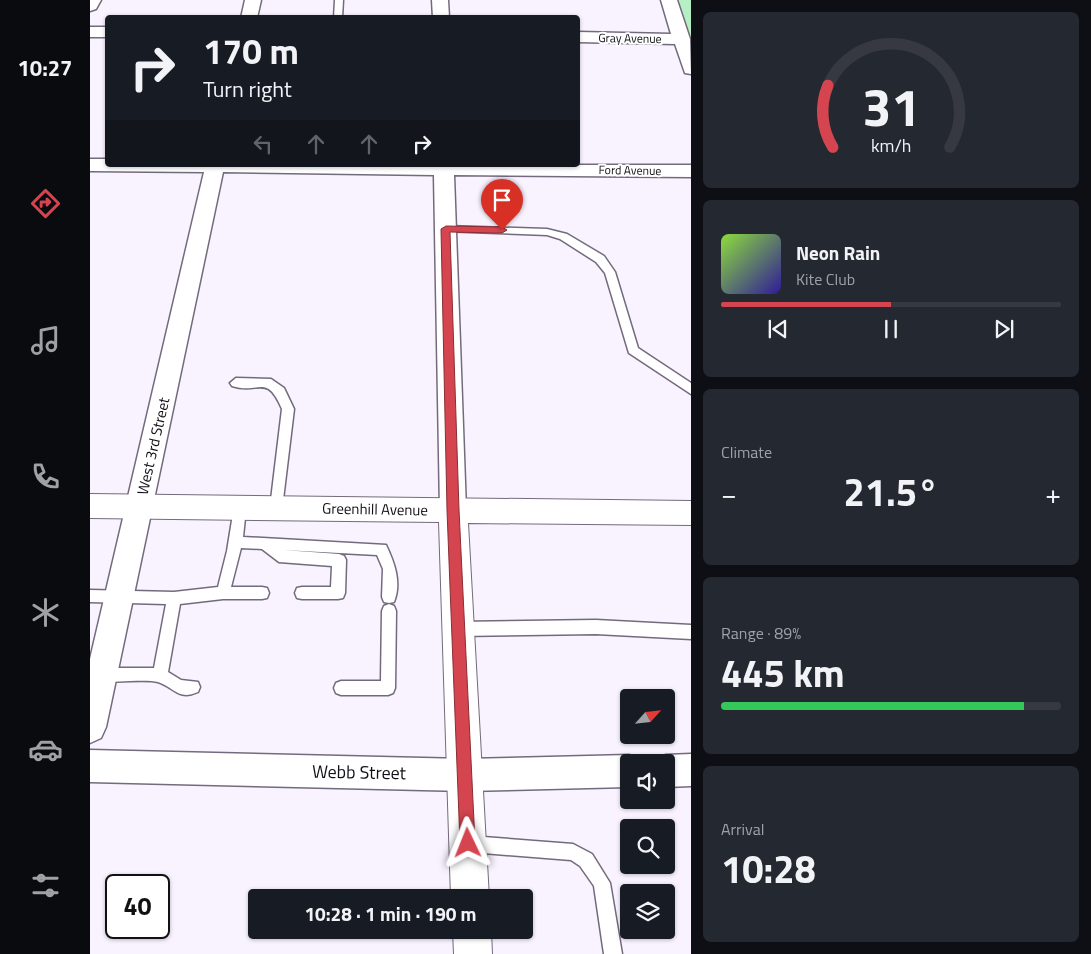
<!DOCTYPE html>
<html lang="en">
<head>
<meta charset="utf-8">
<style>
  :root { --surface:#171b24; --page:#242831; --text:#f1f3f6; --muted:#9ea1a6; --line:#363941; --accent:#d54550 }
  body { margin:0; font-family:"Titillium Web",sans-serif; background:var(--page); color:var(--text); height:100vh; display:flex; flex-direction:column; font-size:19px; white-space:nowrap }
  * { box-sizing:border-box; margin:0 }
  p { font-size:16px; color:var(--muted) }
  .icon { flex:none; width:28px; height:28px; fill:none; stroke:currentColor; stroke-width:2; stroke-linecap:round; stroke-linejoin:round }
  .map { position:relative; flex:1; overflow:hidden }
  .drawer { display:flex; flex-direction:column; gap:12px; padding:12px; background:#0d0f14; width:400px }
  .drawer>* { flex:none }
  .banner { position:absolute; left:15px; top:15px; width:475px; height:152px; border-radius:5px; box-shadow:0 1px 4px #0004; background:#171b24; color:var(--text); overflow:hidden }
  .needle { width:32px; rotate:63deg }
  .buttons { position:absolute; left:530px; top:689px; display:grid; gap:10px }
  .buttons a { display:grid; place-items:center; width:55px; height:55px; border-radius:5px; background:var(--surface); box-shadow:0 1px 4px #0004; font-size:25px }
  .speed { position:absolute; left:15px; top:874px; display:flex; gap:10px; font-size:25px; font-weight:700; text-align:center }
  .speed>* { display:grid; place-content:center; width:65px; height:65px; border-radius:50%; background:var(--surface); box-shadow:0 1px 4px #0004; line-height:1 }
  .speed .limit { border:2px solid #111; border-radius:8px; background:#fff; color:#111 }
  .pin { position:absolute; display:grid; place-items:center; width:42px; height:42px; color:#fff; margin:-51px -21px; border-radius:50% 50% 50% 0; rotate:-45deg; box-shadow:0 0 5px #0007 }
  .pin .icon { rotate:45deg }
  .me { position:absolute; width:55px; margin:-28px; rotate:358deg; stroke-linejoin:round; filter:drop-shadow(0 0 4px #0008) }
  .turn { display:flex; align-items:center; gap:18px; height:105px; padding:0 15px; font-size:22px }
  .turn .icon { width:65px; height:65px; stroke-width:2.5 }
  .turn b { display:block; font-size:35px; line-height:42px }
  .lanes { display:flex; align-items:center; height:48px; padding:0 15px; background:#0003; justify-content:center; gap:25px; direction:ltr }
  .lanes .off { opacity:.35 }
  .big { font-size:38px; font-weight:700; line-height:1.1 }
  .drawer .card { flex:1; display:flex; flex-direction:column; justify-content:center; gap:8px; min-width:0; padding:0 18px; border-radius:8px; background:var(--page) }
  .drawer .dial { align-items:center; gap:0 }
  .dial svg { height:130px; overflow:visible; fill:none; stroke:var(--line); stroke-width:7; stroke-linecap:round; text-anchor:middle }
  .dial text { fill:var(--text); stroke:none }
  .song { display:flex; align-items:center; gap:15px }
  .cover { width:60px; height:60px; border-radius:8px; background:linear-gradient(135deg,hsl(90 70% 55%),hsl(250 70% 35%)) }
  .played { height:5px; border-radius:2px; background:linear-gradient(90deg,var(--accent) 50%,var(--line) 50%) }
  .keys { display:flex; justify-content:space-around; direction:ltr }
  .heat { display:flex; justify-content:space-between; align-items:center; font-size:28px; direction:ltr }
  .charge { height:8px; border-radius:4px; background:linear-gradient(90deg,#34c759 89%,var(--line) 0) }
  .trip { position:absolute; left:158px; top:889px; width:285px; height:50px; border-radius:5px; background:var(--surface); box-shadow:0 1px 4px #0004; font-weight:700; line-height:50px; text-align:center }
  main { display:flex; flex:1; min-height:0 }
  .menu { display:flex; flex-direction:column; width:90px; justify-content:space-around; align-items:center; background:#090b0e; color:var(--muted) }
  .menu .icon { width:35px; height:35px }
  .menu .current { color:var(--accent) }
  .menu b { font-size:22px; color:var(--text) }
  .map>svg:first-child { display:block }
  .green { fill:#b7efc4 }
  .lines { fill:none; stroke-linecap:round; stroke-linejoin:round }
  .service-casing { stroke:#746a7d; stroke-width:3 }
  .minor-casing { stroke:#746a7d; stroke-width:3 }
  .tertiary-casing { stroke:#746a7d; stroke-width:2 }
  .service { fill:#fff; fill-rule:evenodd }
  .minor { fill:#fff; fill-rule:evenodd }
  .tertiary { fill:#fff; fill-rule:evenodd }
  .route { fill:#d54550; stroke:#8a2d34 }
  .labels { text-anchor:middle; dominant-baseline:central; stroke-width:4; stroke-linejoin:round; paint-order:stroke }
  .far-street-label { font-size:12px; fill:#130f16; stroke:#fff }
  .street-label { font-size:15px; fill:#130f16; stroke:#fff }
  .near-street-label { font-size:18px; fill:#130f16; stroke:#fff }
</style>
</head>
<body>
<main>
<nav class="menu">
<b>10:27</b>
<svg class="icon current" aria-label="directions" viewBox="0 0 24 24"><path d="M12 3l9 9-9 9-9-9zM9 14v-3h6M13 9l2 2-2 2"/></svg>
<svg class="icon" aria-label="music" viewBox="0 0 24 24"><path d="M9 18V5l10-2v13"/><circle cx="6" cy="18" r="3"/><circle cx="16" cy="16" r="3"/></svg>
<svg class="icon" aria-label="phone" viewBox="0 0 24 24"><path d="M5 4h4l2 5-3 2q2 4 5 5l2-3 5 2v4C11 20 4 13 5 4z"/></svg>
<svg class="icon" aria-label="climate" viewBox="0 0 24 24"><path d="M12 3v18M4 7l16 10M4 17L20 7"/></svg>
<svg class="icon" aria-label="car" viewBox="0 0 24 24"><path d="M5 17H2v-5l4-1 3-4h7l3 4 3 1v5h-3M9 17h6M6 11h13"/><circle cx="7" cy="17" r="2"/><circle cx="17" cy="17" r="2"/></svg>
<svg class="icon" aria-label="filters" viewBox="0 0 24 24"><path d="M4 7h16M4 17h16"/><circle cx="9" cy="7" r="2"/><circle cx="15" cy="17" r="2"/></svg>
</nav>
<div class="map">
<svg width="601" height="954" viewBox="0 0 601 954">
  <rect width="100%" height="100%" fill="#f9f2ff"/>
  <polygon class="green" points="579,0 601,0 601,70"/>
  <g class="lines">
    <g class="service-casing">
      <g id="service">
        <polygon points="245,0 253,0 252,18 244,18"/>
        <polygon points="356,226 457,229 477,234 514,256 525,272 548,348 601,383 601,394 539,353 515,273 506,262 470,239 457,235 352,231 352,227"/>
        <path d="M 146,378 L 181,379 L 194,388 L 204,409 L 192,508 L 191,512 L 186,514 L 181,512 L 180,508 L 192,409 C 176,372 169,395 142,386 L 140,383 Z"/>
        <path d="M 150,502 L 155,504 L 156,508 L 153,537 L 296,545 C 304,562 312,582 304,602 L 299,603 L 294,602 L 292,597 L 293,569 L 287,555 L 193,550 L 249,554 L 254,556 L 256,560 L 255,593 L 253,598 L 248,599 L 212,599 L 207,598 L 205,593 L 207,588 L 212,587 L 241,587 L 242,566 L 189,562 L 172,549 L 151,548 L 141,587 L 172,587 L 177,588 L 179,593 L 177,598 L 172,599 L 133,599 L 90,604 L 78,672 L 91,680 L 108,682 L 110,687 L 108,692 C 88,701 84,687 68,682 C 58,679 24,682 12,682 L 7,680 L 5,675 L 7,670 L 12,668 L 64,668 L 76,604 L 0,602 L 0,590 L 84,592 L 128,587 L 137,551 L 144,508 L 145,504 Z"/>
        <polygon points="299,604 304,606 306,611 305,688 303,693 298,695 251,695 246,693 244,688 246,683 251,681 291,681 292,611 294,606"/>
        <polygon points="506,620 601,625 601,639 506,634 368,636 363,634 361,629 363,624 368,622"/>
        <polygon points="380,836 483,844 502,854 520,883 532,954 514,954 504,886 490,866 481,860 380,852 374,850 372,844 374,838"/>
      </g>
    </g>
    <g class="minor-casing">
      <g id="minor">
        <polygon points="0,0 11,0 6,9 0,11"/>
        <polygon points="155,0 171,0 167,18 151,18"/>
        <polygon points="342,0 358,0 359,18 343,18"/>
        <polygon points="571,0 587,0 600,39 601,74 595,73 585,44 488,42 488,32 581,34"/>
        <rect x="0" y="27" width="18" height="10"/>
        <polygon points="0,159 18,159 18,165 601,165 601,177 364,175 376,510 373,518 363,522 353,518 350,510 344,175 133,172 16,727 11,738 0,743 0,659 114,172 0,171"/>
        <polygon points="0,750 375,759 539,755 551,759 552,762 539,762 539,787 375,791 0,782"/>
        <polygon points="601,754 601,786 576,787 576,762 563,762 564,759 576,755"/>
      </g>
    </g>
    <g class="tertiary-casing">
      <g id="tertiary">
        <polygon points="0,494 601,501 601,525 378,523 399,898 361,898 349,522 0,518"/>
        <polygon points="363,930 401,930 402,954 364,954"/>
      </g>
    </g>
    <use href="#service" class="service"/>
    <use href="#minor" class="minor"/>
    <use href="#tertiary" class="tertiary"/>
  </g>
  <polygon class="route" points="356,226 412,227 417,230 412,233 360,232 369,510 385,843 383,848 378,851 373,848 370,843 357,510 351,229"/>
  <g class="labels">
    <g class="far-street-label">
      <text transform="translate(540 38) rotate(1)">Gray Avenue</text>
      <text transform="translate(540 170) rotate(1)">Ford Avenue</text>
    </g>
    <g class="street-label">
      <text transform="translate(63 446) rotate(-77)">West 3rd Street</text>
      <text transform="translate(285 509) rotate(1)">Greenhill Avenue</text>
    </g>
    <g class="near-street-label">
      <text transform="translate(269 772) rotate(1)">Webb Street</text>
    </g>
  </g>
</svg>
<div class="buttons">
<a><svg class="needle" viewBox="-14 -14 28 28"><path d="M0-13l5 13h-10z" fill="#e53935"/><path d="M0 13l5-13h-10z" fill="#9ea1a6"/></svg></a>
<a><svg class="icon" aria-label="sound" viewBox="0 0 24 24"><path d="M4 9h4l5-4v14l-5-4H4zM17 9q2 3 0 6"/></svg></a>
<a><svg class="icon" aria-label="search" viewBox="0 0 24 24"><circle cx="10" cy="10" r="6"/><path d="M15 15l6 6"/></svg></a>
<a><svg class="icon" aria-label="layers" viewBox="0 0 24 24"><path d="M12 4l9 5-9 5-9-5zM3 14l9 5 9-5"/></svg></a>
</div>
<div class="speed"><div class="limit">40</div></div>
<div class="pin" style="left:412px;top:230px;background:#d93025"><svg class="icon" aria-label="arrive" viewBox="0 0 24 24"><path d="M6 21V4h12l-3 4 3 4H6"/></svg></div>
<svg class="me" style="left:378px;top:843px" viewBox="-20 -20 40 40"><path d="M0-17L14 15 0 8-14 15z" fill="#d54550" stroke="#fff" stroke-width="4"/></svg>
<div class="trip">10:28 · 1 min · 190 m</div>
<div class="banner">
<div class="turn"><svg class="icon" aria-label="right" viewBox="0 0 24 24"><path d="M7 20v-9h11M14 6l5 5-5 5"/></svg><div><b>170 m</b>Turn right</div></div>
<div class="lanes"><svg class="icon off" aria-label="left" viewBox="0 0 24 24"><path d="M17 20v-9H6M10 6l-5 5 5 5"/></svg><svg class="icon off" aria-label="ahead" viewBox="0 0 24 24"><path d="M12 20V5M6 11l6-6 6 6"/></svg><svg class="icon off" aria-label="ahead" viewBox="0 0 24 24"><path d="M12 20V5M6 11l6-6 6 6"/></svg><svg class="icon" aria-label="right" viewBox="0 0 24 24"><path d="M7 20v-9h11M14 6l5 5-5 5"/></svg></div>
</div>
</div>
<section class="drawer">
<div class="card dial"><svg viewBox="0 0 100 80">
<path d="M14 69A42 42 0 1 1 86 69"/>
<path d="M14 69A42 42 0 0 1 11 31" stroke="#d54550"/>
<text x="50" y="56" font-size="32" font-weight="700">31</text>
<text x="50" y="72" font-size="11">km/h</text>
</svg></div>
<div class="card">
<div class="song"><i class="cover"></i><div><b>Neon Rain</b><p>Kite Club</p></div></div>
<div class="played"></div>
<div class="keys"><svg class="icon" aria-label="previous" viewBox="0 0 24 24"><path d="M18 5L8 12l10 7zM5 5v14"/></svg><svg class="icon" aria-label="pause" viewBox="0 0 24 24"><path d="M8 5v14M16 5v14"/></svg><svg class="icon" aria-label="next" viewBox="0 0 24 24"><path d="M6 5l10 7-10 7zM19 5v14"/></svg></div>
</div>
<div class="card"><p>Climate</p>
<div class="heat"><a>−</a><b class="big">21.5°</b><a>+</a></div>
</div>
<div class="card"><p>Range · 89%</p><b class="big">445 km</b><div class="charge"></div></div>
<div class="card"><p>Arrival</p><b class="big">10:28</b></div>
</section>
</main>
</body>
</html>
